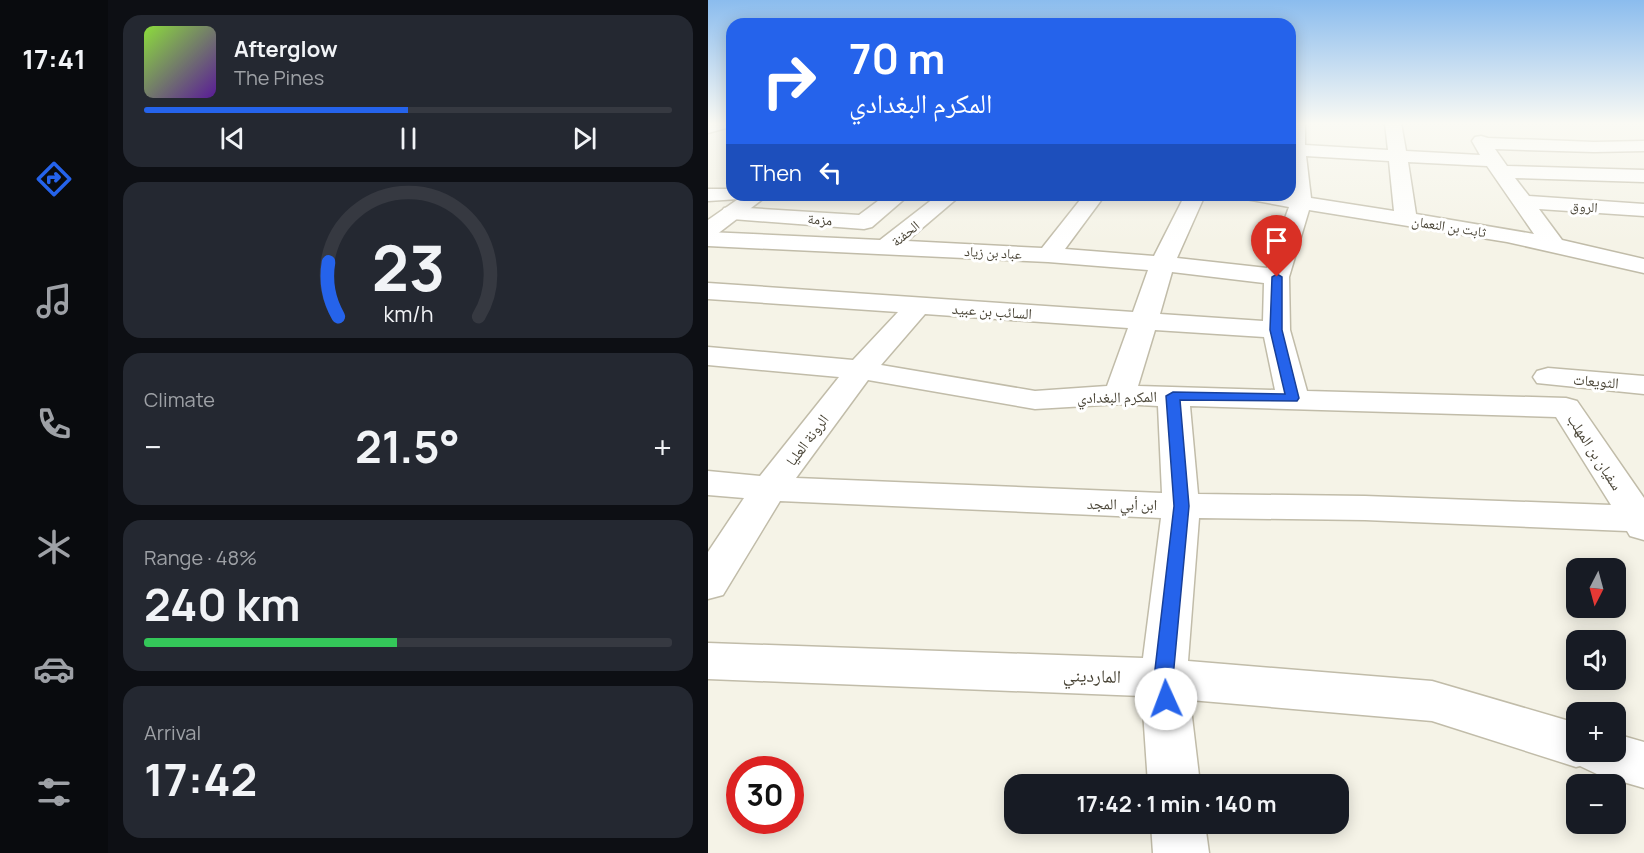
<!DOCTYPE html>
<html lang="en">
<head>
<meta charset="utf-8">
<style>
  :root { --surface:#171b24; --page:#242831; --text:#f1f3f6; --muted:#9ea1a6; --line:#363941; --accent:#2563eb }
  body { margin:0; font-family:Manrope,"Noto Naskh Arabic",sans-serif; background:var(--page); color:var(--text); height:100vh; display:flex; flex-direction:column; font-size:22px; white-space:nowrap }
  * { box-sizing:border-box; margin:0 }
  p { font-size:20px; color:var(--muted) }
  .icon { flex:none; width:33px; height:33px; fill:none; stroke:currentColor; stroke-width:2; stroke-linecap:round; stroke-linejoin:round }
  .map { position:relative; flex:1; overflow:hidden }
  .side { display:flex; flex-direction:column; gap:15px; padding:15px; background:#0d0f14; width:600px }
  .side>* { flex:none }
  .top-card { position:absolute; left:18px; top:18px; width:570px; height:183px; border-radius:18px; box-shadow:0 3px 15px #0003; background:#2563eb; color:#fff; overflow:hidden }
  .needle { width:39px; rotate:186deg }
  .fabs { position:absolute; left:858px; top:558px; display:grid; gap:12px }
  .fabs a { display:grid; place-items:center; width:60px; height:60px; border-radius:12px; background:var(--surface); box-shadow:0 3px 15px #0003; font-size:30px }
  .speed { position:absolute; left:18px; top:756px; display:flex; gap:12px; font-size:30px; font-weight:700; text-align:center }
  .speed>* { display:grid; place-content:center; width:78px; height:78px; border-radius:50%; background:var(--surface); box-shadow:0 3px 15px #0003; line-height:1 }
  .speed .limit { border:9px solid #d22; background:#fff; color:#111 }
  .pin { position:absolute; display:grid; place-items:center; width:51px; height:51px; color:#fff; margin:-62px -26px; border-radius:50% 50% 50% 0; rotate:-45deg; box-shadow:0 0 6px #0007 }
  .pin .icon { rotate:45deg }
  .me { position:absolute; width:66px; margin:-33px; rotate:358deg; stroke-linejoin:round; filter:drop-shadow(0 0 4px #0008) }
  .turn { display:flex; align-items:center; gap:21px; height:126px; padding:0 24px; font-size:27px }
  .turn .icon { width:78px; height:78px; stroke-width:2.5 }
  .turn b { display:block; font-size:42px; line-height:51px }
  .then { display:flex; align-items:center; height:57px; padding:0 24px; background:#0003; gap:12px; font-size:22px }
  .big { font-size:45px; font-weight:700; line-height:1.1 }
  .side .widget { flex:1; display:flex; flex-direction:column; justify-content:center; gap:9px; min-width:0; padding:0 21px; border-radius:18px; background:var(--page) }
  .side .dial { align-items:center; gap:0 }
  .dial svg { height:156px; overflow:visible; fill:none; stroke:var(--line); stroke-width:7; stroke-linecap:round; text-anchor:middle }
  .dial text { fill:var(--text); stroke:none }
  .song { display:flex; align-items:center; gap:18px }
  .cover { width:72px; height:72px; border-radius:9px; background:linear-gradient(135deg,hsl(90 70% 55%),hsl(270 70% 35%)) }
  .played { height:6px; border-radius:3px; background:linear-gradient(90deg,var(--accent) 50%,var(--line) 50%) }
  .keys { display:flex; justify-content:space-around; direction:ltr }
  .heat { display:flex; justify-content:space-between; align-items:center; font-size:33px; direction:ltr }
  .charge { height:9px; border-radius:4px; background:linear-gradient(90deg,#34c759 48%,var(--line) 0) }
  .trip { position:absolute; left:296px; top:774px; width:345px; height:60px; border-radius:18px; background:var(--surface); box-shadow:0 3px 15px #0003; font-weight:700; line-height:60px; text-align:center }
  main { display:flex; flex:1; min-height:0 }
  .dock { display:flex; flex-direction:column; width:108px; justify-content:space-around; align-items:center; background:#090b0e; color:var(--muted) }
  .dock .icon { width:42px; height:42px }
  .dock .active { color:var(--accent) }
  .dock b { font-size:27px; color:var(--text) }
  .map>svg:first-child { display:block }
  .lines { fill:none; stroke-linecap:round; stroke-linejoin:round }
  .minor-casing { stroke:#c1bca9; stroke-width:3 }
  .tertiary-casing { stroke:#c1bca9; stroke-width:3 }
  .minor { fill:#fff; fill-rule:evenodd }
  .tertiary { fill:#fff; fill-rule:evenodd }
  .route { fill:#2563eb; stroke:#184099; stroke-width:1.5 }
  .labels { text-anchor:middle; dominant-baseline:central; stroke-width:6; stroke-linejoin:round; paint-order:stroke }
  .far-street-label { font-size:14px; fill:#494436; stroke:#fff }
  .street-label { font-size:15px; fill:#494436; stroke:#fff }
  .near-street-label { font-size:18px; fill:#494436; stroke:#fff }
</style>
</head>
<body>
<main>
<nav class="dock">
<b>17:41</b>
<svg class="icon active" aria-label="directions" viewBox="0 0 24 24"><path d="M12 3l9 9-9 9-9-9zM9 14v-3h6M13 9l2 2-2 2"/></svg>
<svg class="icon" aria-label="music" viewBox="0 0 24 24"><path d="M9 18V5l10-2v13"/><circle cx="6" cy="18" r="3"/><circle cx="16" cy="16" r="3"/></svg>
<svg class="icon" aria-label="phone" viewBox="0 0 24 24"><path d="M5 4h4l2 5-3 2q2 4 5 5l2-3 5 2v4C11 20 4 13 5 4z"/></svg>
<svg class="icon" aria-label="climate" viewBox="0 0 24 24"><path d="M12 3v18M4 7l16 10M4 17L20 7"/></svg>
<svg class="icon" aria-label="car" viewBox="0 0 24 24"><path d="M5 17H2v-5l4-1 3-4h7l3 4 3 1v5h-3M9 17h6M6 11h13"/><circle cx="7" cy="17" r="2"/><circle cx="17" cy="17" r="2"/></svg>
<svg class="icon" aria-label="filters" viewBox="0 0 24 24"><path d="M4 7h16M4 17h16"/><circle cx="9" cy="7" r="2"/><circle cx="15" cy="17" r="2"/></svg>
</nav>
<section class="side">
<div class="widget">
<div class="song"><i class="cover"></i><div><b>Afterglow</b><p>The Pines</p></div></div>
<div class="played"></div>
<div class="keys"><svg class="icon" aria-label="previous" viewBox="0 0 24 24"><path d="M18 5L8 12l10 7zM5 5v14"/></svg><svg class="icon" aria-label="pause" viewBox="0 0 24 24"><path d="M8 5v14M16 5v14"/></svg><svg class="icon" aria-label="next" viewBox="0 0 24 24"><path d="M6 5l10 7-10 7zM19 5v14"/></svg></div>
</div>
<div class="widget dial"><svg viewBox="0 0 100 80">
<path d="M14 69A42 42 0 1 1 86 69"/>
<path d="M14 69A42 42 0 0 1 9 41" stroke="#2563eb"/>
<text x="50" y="56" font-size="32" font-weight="700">23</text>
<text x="50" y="72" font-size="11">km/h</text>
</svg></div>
<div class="widget"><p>Climate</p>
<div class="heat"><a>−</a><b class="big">21.5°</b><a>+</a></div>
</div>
<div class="widget"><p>Range · 48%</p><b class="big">240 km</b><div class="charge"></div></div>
<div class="widget"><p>Arrival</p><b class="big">17:42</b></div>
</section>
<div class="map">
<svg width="936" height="853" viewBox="0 0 936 853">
  <rect width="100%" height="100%" fill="#f5f3e7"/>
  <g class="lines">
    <g class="minor-casing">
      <g id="minor">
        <polygon points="0,123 24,123 22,127 0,133"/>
        <path d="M 582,123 L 597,123 L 597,145 L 680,150 L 677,123 L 693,123 L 698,151 L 772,155 L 764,141 L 767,137 L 773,136 L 780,138 L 886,142 L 936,141 L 936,151 L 886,152 L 787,149 L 799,166 L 936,170 L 936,182 L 807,178 L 821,196 L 936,204 L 936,216 L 831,209 L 854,240 L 936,259 L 936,273 L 799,242 L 601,210 L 581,277 L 582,330 L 599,391 L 858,398 L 869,401 L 936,498 L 936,540 L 922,536 L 919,531 L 657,520 L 491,518 L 480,661 L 724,681 L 868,723 L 868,752 L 908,752 L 908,734 L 936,742 L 936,788 L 891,775 L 872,766 L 868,767 L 724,721 L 482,700 L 492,784 L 440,784 L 434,696 L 0,679 L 0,643 L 435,658 L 453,518 L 72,501 L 15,595 L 0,599 L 0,552 L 36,498 L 0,495 L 0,471 L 52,476 L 131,377 L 0,365 L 0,347 L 145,360 L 190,312 L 0,299 L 0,283 L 425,312 L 440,270 L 340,262 L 0,246 L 0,232 L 172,240 L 230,195 L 253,195 L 199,241 L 334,248 L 376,195 L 397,195 L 357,249 L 446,256 L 477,195 L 497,195 L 469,258 L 559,268 L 581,207 L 538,199 L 535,195 L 582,195 ZM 598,156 L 681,161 L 686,211 L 603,198 ZM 700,162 L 779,166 L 826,234 L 708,214 ZM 464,272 L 556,283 L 555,321 L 452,314 ZM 217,314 L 420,328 L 399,386 L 327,391 L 173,365 ZM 447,330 L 556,337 L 567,390 L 430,386 ZM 160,380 L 327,409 L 412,404 L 450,406 L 454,493 L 88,478 ZM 482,406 L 848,417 L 903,505 L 657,496 L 490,494 Z"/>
        <polygon points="0,189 24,189 24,195 34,195 31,199 0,201"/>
        <polygon points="178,195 201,195 164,227 156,229 24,219 16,218 13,213 16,208 24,207 151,215"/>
        <polygon points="840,368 936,376 936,394 829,383 825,377 829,371"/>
        <polygon points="443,824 497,824 501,853 445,853"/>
      </g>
    </g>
    <g class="tertiary-casing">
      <polygon id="tertiary" points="36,195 60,195 8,235 0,237 0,220"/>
    </g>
    <use href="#minor" class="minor"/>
    <use href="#tertiary" class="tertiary"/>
  </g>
  <linearGradient id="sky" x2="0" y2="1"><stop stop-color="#8bbcee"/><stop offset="0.51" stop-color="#fafaf4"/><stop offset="1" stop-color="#fafaf4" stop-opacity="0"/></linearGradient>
  <rect width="936" height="242" fill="url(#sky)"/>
  <polygon class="route" points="569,274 574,277 574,330 591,398 589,401 472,400 481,506 465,678 467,699 465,705 458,707 451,705 448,699 446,678 466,506 458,396 465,392 577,394 562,330 564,277"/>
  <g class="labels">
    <g class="far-street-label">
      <text transform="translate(876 206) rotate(4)">الروق</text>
      <text transform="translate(112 219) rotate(4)">مزمة</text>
      <text transform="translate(741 226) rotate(9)">ثابت بن النعمان</text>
      <text transform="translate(197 233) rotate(-39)">الحفنة</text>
      <text transform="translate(285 252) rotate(3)">عباد بن زياد</text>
    </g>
    <g class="street-label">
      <text transform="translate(284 311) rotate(4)">السائب بن عبيد</text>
      <text transform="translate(888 381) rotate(5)">الثويعات</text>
      <text transform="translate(409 397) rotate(-1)">المكرم البغدادي</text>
      <text transform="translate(99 440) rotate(-53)">الرونة العليا</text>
      <text transform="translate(887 452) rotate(57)">سفيان بن المهلب</text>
      <text transform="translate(414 504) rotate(1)">ابن أبي المجد</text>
    </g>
    <g class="near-street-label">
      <text transform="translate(384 675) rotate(2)">المارديني</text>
    </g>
  </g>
</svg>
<div class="fabs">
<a><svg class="needle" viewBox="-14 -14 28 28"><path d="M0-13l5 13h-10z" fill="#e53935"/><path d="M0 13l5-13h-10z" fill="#9ea1a6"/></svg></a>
<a><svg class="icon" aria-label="sound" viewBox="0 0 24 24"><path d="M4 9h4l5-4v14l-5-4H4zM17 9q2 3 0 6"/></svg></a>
<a>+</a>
<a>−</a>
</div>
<div class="speed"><div class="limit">30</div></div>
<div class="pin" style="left:569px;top:277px;background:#d93025"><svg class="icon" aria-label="arrive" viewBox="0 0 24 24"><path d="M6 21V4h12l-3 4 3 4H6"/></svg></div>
<svg class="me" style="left:458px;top:699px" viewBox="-20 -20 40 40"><circle r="19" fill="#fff"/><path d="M0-13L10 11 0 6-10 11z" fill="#2563eb"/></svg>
<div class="trip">17:42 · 1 min · 140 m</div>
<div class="top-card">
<div class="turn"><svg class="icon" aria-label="right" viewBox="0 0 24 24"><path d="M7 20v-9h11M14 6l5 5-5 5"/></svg><div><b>70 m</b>المكرم البغدادي</div></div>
<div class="then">Then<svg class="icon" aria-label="left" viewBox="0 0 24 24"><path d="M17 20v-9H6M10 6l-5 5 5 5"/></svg></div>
</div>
</div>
</main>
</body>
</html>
